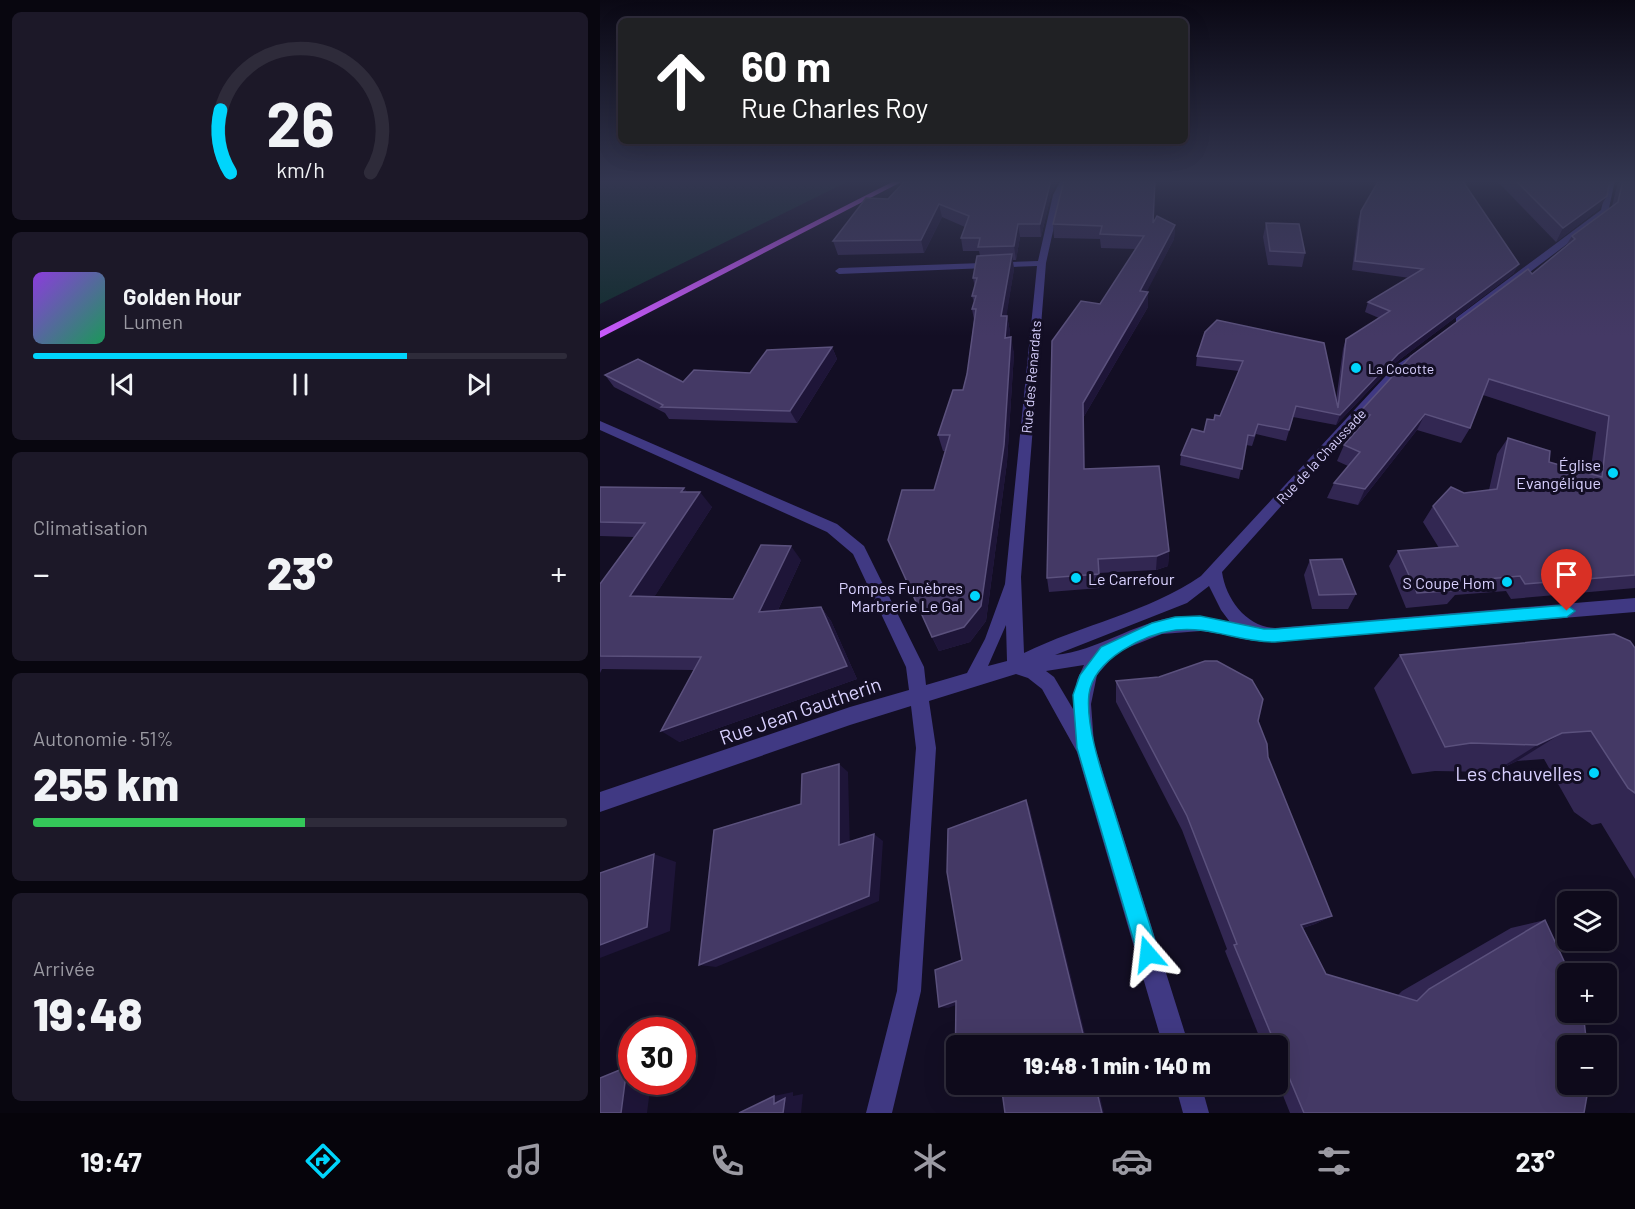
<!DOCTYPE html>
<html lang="fr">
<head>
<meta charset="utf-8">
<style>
  :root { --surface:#0e0a1b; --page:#1c1828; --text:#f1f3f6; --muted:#9b9aa3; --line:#2e2b3a; --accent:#00d5fc }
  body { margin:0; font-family:Barlow,sans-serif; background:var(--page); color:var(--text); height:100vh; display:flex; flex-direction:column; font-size:22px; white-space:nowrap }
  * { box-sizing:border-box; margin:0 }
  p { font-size:20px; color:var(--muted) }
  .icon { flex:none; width:33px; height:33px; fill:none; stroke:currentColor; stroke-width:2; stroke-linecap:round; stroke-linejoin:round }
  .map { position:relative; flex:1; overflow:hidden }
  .details { display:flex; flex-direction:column; gap:12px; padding:12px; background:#08060f; width:600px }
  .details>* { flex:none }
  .top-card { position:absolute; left:18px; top:18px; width:570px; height:126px; border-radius:9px; box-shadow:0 6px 24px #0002,0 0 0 2px var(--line); background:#202124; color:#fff; overflow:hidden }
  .buttons { position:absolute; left:957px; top:891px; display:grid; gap:12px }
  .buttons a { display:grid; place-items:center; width:60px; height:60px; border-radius:9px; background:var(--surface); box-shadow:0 6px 24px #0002,0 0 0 2px var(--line); font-size:30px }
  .speed { position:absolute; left:18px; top:1017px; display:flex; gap:12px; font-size:30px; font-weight:700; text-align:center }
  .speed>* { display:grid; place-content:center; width:78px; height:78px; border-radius:50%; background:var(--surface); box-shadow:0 6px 24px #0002,0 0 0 2px var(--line); line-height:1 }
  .speed .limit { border:9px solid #d22; background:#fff; color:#111 }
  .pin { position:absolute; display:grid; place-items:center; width:51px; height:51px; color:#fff; margin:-62px -26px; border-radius:50% 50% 50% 0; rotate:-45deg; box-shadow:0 0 6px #0007 }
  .pin .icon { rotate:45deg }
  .me { position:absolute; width:66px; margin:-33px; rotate:343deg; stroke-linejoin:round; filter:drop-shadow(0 0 4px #0008) }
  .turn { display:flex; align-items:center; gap:21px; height:126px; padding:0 24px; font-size:27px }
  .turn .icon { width:78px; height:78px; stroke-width:2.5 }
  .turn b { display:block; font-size:42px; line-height:51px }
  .big { font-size:45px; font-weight:800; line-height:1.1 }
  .details .widget { flex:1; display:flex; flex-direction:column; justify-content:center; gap:9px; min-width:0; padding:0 21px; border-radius:9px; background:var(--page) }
  .details .dial { align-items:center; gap:0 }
  .dial svg { height:156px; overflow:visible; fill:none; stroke:var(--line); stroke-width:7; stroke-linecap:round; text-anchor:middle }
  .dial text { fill:var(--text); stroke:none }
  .song { display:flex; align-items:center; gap:18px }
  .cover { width:72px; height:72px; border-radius:9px; background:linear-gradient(135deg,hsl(270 70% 55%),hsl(150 70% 35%)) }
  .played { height:6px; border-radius:3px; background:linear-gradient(90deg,var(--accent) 70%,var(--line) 70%) }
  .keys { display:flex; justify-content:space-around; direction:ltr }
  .heat { display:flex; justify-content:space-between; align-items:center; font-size:33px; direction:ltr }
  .charge { height:9px; border-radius:4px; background:linear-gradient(90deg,#34c759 51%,var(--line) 0) }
  .trip { position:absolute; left:346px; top:1035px; width:342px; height:60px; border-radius:9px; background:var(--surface); box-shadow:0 6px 24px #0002,0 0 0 2px var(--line); font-weight:800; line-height:60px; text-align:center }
  .tabs { display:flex; height:96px; justify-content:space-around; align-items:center; background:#06040b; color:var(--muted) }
  .tabs .icon { width:42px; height:42px }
  .tabs .selected { color:var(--accent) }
  .tabs b { font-size:27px; color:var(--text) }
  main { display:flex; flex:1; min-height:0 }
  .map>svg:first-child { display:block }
  .green { fill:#112d2e }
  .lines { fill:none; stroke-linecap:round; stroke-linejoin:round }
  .minor { fill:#403983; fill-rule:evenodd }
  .major { fill:#ca59ff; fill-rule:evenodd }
  .wall { fill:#322752 }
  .shaded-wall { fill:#1e1538 }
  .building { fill:#443965; stroke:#5b517d; stroke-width:1.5 }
  .route { fill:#00d5fc; stroke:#008aa4; stroke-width:1.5 }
  .poi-dot { fill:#00d5fc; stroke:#130e24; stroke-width:2 }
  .labels { text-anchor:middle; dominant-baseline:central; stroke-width:6; stroke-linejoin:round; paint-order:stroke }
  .far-poi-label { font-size:14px; fill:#d9d1ff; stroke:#130e24; text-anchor:start }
  .far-street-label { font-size:14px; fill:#d9d1ff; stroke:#130e24 }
  .poi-label { font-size:16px; fill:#d9d1ff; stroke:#130e24; text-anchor:end }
  .near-street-label { font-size:20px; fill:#d9d1ff; stroke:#130e24 }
  .near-poi-label { font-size:20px; fill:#d9d1ff; stroke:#130e24; text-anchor:end }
</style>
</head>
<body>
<main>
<section class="details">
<div class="widget dial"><svg viewBox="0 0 100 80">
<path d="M14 69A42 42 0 1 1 86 69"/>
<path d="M14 69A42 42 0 0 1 9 37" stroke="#00d5fc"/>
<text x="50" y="56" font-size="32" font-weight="700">26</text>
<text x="50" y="72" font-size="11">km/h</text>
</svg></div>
<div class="widget">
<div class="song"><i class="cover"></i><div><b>Golden Hour</b><p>Lumen</p></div></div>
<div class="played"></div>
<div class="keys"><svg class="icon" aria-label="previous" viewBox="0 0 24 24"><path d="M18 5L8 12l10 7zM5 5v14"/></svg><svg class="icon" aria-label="pause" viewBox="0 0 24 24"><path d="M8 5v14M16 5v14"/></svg><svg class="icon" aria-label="next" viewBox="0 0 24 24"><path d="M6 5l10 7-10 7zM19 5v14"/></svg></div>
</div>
<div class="widget"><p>Climatisation</p>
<div class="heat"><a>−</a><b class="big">23°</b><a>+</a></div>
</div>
<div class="widget"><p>Autonomie · 51%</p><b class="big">255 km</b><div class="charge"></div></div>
<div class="widget"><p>Arrivée</p><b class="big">19:48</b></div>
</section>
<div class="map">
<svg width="1035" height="1113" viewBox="0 0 1035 1113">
  <rect width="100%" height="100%" fill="#130e24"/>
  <polygon class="green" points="0,180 251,180 0,304"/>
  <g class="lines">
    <g class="minor">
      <path d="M 461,180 L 468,180 L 461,195 L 446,263 L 421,577 L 424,653 C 481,625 549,612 601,576 L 795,366 L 818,351 L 823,354 L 822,356 L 803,370 L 622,572 C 626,600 647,627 675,628 L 1035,598 L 1035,612 L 675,642 L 601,631 L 562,634 L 517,652 L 497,675 L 491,704 L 494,744 L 589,1046 L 563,1046 L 477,752 L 442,689 L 428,678 L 416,674 L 329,701 L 336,748 L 321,991 L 292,1113 L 266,1113 L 297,991 L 316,748 L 311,706 L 250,725 L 0,812 L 0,792 L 250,707 L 309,690 L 306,667 L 253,554 L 227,532 L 0,430 L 0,421 L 237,524 L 264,546 L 324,667 L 326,685 L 367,673 L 385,639 L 405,584 L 437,266 L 239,274 L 235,271 L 239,268 L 438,261 L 453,195 ZM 609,586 L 621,610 L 630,622 C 612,618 593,614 575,617 C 533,623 498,651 455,655 L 587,603 ZM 406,625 L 407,661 L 388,666 ZM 484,665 L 477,680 L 473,709 L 454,677 L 446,671 Z"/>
      <polygon points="1008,180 1015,180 1008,213 864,322 856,322 856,318 1001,210"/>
      <polygon points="575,1084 601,1084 609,1113 583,1113"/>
    </g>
    <polygon class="major" points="296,180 305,180 0,338 0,331"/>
  </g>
  <g class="wall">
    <polygon points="896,180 1010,180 999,209 956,242"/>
    <polygon points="1020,180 1035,180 1035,588 911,599 906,591 855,595 847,604 806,608 789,566 798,551 839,548 823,522 833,506 864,493 889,490 897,454 908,438 949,462 990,474 996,432 883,395 870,428 861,443 817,430 758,505 727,498 734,483 748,466 737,461 744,445 757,430 753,429 759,413 965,247 972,236 1012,206 1017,186"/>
    <polygon points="451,195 441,237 420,237 416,260 412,260 414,269 406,316 407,316 410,332 409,338 414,353 407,462 386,621 370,642 339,651 332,637 334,490 345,451 343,451 338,435 363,390 367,374 374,320 372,309 374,302 372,296 375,288 373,278 380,256 379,251 363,251 361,238 365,227 342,217 324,253 238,255 233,241 288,199"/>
    <polygon points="761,211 914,273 794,364 736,425 693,417 686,441 656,434 652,446 646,445 639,479 580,465 581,455 614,420 620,416 639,371 596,366 597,356 605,332 736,401 743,349 746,339 779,318 765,312 768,302 810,278 752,270 758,220"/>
    <polygon points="553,222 575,225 574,239 546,292 548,292 548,307 483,418 484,469 569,551 568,566 556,570 499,573 500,588 449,592 447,578 500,304 536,249 501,248 500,239 454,238 453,224"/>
    <polygon points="666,223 705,253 702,267 668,265 663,237"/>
    <polygon points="232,347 237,359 197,423 69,419 65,413 14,387 5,375 83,382 150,373"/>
    <polygon points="0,487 84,488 87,492 112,507 54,597 133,599 201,560 178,610 221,607 231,621 257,679 79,742 94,670 2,669 0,673 0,584 34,537 0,536"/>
    <polygon points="710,560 756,594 748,609 712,609 704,575"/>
    <polygon points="1035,648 1035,879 1001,823 992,825 974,812 944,759 917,761 894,772 835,771 812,774 774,688 800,655"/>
    <polygon points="516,681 658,721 668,757 732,916 715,924 703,928 726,974 798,995 802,991 911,928 945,920 984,1113 690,1113 678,1083 678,1046 663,1046 625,951 627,949 582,830 516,702"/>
  </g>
  <g class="shaded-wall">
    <polygon points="451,180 459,180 451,195 441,237 440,224"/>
    <polygon points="1007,196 999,209 956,242 963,228"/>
    <polygon points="339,204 342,217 324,253 321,240"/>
    <polygon points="418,224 420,237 416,260 414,246"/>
    <polygon points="575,225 574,239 540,305 540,291"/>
    <polygon points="412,254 414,269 404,332 401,316"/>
    <polygon points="919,264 914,273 794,364 736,425 740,415 798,354"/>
    <polygon points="548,292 548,307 483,418 485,485 483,403"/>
    <polygon points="407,316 410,332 407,354 405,338"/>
    <polygon points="411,337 414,353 407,462 386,621 370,642 339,651 332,637"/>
    <polygon points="232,347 237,359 197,423 190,411"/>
    <polygon points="825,414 817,430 758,505 765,489"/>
    <polygon points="84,488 94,501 100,492 112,507 46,610 30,596 81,492"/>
    <polygon points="191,546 201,560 171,625 159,612"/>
    <polygon points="569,551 568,566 556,570 557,556"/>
    <polygon points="221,607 231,621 257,679 79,742 61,731"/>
    <polygon points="962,733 917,761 894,772 937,745"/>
    <polygon points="239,764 248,772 250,851 239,845"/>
    <polygon points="426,800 430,809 488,1046 486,1046"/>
    <polygon points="274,834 283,841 279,901 116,967 99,965"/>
    <polygon points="54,854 76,862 70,931 0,958 0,945"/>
    <polygon points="732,916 715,924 686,933 701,925"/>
    <polygon points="356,1001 364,1002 348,1008 339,1007"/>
    <polygon points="32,1066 32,1082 51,1082 47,1113 21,1113 27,1067"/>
    <polygon points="495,1084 497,1084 504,1113 502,1113"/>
    <polygon points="193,1092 193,1096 203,1094 201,1113 183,1113 174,1104 174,1096"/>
  </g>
  <g class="building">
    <polygon points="308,180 451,180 440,224 418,224 414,246 378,247 380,238 361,238 369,216 339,204 321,240 233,241 266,198 288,199 303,183"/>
    <polygon points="464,180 555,180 553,223 557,216 575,225 540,291 548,292 483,403 484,469 559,466 569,551 557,556 498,559 499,574 447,578 452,341 481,301 500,304 544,236 500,234 502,226 453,224"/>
    <polygon points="779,180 862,180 919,264 798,354 740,415 696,406 689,430 658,424 654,436 648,435 642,469 581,455 592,429 604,432 607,419 614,420 615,415 620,416 643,361 597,356 605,332 617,320 724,343 738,408 746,339 790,311 768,302 823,269 755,261 761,211"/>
    <polygon points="915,180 1010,180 1007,196 963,228"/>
    <polygon points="1023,180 1035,180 1035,575 925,584 920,576 854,582 859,590 817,593 798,551 858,546 833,506 851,487 864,493 897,489 908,438 950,451 949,462 1002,477 1009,416 889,379 870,428 825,414 765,489 734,483 760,452 744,445 770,415 759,413 811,356 928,269 932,274 975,239 972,236 1018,202"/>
    <polygon points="666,223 699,224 705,253 670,251"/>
    <polygon points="412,254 401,316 407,316 405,338 411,337 404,445 381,606 364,627 332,637 288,540 302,490 334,490 350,435 338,435 353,390 363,390 367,374 376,309 372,309 376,296 372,296 377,278 373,278 377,256"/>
    <polygon points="232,347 190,411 61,407 63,405 5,375 38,359 83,382 94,370 150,373 167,350"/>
    <polygon points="0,487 84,488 81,492 100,492 30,596 133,599 161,545 191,546 159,612 221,607 247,666 61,731 101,657 0,656 0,584 45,523 0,522"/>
    <polygon points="742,559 756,594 719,595 710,560"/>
    <polygon points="1014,634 1030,641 1035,648 1035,793 1028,788 991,731 962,733 937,745 871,743 845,747 800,655"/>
    <polygon points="605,661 617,661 652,680 663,699 658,721 667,744 668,757 732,916 701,925 726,974 817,1001 829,989 945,920 970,974 968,974 968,1012 983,1012 987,1046 968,1046 968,1084 989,1084 984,1113 704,1113 678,1051 678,1046 676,1046 634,945 637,944 587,816 516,681 559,677"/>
    <polygon points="239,764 239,845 274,834 269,896 99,965 114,830 201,804 202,774"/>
    <polygon points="426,800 486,1046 357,1046 357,1075 355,1075 356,1001 339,1007 335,970 362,960 347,872 348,829"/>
    <polygon points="54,854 47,927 0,945 0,873"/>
    <polygon points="27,1067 21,1113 0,1113 0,1078"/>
    <polygon points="401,1084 495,1084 502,1113 405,1113"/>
    <polygon points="174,1096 174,1104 185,1098 183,1113 139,1113"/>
  </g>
  <linearGradient id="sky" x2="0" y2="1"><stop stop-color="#0a0814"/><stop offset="0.54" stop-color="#333650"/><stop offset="1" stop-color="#333650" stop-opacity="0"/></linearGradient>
  <rect width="1035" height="336" fill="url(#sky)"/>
  <path class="route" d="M 967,605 L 975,611 L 967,617 L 675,642 C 642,643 610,626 576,630 C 544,634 494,659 489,694 C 485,728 505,782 515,814 C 530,861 544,907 559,954 L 556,962 L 548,965 L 540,962 L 477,748 L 473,695 L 480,675 L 501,647 L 552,623 L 575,617 L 600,616 L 664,629 L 675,629 Z"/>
  <g class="poi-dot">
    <circle cx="756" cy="368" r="6"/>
    <circle cx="1013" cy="473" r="6"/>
    <circle cx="476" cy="578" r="6"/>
    <circle cx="907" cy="582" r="6"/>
    <circle cx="375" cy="596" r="6"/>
    <circle cx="994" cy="773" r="6"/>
  </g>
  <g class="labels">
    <g class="far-poi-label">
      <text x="768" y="368">La Cocotte</text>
    </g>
    <g class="far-street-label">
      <text transform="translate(431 377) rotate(-85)">Rue des Renardats</text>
      <text transform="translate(721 456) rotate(-47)">Rue de la Chaussade</text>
    </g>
    <g class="poi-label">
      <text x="1001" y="464">Église<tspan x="1001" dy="18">Evangélique</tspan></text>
      <text x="488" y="578" text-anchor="start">Le Carrefour</text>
      <text x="895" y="582">S Coupe Hom</text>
      <text x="363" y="587">Pompes Funèbres<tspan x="363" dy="18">Marbrerie Le Gal</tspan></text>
    </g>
    <g class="near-street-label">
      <text transform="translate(200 710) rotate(-19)">Rue Jean Gautherin</text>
    </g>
    <g class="near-poi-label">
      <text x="982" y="773">Les chauvelles</text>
    </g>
  </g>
</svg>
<div class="buttons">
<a><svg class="icon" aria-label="layers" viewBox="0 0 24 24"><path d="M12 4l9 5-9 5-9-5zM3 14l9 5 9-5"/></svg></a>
<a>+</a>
<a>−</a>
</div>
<div class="speed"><div class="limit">30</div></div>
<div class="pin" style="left:967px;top:611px;background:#d93025"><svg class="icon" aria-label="arrive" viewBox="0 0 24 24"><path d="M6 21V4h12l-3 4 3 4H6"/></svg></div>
<svg class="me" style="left:548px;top:954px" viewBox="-20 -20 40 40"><path d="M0-17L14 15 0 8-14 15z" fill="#00d5fc" stroke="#fff" stroke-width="4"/></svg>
<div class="trip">19:48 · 1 min · 140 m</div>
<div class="top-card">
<div class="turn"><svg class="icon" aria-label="ahead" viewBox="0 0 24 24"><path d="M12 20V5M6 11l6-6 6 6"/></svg><div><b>60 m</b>Rue Charles Roy</div></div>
</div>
</div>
</main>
<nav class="tabs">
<b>19:47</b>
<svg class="icon selected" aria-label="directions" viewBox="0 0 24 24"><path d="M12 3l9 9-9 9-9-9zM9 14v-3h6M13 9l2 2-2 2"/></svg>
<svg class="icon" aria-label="music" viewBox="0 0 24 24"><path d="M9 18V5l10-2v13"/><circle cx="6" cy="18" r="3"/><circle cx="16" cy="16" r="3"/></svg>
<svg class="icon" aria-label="phone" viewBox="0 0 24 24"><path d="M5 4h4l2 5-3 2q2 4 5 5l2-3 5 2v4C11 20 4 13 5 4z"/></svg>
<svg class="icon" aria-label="climate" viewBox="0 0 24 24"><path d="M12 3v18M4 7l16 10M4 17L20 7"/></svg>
<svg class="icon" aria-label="car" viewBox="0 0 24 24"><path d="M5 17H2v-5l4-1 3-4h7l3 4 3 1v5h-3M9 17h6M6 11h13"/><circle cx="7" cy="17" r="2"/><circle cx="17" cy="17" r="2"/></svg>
<svg class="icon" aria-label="filters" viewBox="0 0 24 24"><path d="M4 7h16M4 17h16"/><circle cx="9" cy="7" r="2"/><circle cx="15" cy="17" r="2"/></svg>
<b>23°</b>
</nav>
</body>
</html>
